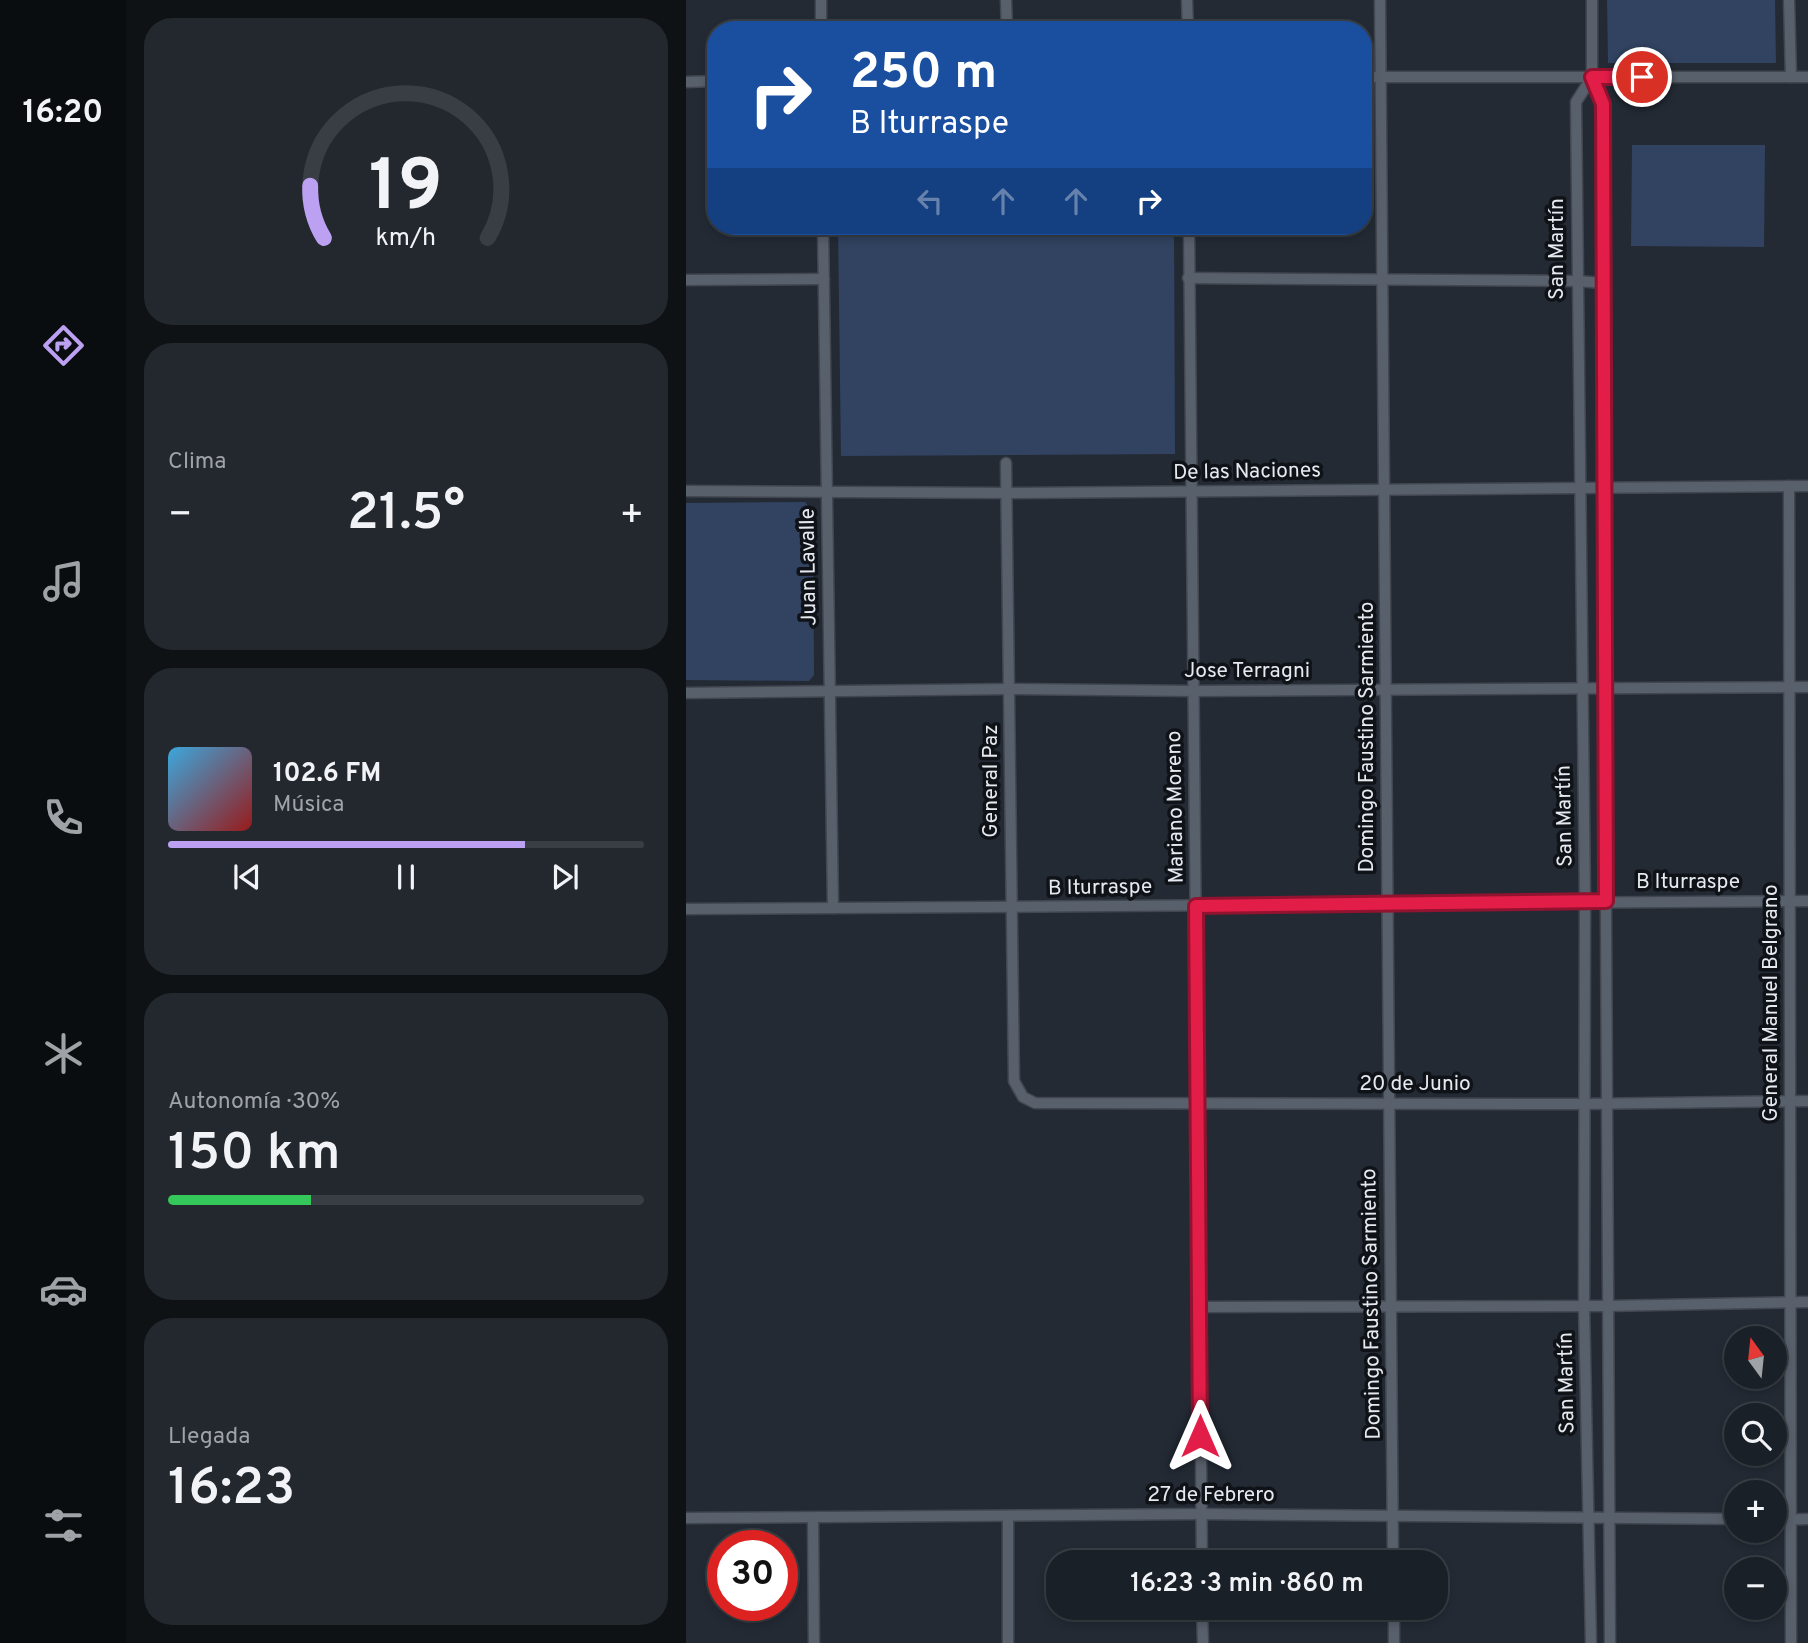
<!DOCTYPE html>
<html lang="es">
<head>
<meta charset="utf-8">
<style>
  :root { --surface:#1a2027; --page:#23282f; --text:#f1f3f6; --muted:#9fa3a7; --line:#383e44; --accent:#bca0f2 }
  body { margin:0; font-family:Overpass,sans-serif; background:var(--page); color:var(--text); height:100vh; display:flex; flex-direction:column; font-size:26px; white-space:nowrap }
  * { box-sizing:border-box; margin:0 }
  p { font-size:23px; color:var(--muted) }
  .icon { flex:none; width:38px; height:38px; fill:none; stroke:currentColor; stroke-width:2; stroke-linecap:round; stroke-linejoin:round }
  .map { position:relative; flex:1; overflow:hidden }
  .panel { display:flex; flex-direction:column; gap:18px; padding:18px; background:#0e1215; width:560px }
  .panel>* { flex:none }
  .hud { position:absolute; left:21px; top:21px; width:665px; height:214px; border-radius:28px; box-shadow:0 4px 10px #0003,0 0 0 2px var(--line); background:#1a4fa0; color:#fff; overflow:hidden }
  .needle { width:46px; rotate:345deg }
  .buttons { position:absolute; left:1038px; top:1326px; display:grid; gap:14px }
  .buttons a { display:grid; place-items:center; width:63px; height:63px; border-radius:50%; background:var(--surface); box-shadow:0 4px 10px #0003,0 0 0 2px var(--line); font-size:35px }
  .speed { position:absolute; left:21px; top:1530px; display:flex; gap:14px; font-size:35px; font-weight:700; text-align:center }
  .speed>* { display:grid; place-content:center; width:91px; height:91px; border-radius:50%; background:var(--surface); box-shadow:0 4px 10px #0003,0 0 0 2px var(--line); line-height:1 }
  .speed .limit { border:10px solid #d22; background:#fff; color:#111 }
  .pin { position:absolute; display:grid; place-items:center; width:60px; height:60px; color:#fff; margin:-30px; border:4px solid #fff; border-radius:50%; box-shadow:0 2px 7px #0007 }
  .me { position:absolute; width:77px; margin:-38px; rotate:0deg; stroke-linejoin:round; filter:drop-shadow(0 0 5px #0008) }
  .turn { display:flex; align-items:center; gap:24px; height:147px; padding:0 28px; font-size:32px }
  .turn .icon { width:91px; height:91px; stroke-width:2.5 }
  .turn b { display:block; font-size:49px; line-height:60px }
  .lanes { display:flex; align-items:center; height:66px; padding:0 28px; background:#0003; justify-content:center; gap:35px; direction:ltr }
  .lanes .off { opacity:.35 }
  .big { font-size:52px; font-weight:600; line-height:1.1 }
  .panel .card { flex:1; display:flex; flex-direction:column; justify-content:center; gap:10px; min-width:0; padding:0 24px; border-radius:28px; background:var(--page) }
  .panel .dial { align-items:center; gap:0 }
  .dial svg { height:182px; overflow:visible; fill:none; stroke:var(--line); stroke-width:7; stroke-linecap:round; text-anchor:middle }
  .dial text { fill:var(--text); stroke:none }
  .song { display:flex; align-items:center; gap:21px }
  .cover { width:84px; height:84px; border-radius:10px; background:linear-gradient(135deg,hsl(200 70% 55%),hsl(0 70% 35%)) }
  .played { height:7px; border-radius:4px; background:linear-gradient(90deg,var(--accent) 75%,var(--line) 75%) }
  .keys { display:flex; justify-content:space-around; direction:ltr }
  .heat { display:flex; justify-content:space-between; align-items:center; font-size:38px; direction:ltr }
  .charge { height:10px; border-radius:5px; background:linear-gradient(90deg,#34c759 30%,var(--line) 0) }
  .trip { position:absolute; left:360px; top:1550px; width:402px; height:70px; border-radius:28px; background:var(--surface); box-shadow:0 4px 10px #0003,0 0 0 2px var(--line); font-weight:600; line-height:70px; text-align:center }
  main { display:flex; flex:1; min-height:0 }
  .dock { display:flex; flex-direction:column; width:126px; justify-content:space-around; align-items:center; background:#0a0d10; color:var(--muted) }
  .dock .icon { width:49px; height:49px }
  .dock .selected { color:var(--accent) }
  .dock b { font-size:32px; color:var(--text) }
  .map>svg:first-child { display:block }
  .green { fill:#314361 }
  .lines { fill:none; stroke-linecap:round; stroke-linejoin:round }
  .minor-casing { stroke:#41464f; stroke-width:13 }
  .minor { stroke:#58606c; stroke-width:10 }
  .route-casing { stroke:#92132f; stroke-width:18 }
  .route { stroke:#e11d48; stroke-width:12 }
  .labels { text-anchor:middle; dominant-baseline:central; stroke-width:7; stroke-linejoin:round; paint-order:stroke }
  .street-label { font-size:21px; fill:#e5e9f0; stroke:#0f1217 }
</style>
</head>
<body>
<main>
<nav class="dock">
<b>16:20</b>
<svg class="icon selected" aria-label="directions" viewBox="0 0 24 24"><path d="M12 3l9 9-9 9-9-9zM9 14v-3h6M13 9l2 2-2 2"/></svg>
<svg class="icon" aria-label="music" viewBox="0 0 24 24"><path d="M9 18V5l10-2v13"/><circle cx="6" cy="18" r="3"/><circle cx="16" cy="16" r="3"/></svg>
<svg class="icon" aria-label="phone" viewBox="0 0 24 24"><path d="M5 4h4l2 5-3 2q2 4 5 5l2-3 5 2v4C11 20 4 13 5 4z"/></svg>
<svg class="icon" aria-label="climate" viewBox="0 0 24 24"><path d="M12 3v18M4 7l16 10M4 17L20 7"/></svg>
<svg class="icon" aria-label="car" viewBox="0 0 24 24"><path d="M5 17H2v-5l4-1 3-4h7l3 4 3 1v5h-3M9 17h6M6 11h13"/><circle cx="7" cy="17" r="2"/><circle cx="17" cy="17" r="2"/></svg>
<svg class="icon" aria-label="filters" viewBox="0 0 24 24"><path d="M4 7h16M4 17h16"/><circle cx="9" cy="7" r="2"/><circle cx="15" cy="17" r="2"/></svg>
</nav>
<section class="panel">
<div class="card dial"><svg viewBox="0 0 100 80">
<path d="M14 69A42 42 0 1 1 86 69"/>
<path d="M14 69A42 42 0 0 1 8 46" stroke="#bca0f2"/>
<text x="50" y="56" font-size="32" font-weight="700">19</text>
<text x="50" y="72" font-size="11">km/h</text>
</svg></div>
<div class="card"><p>Clima</p>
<div class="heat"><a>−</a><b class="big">21.5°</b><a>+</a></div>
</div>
<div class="card">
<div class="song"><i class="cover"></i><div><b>102.6 FM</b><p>Música</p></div></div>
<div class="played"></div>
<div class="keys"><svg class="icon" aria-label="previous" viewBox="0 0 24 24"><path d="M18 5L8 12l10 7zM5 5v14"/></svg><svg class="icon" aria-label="pause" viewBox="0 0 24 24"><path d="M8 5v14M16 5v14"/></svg><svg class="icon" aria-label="next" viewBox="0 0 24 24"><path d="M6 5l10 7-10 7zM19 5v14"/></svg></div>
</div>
<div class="card"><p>Autonomía · 30%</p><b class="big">150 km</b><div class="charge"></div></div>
<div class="card"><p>Llegada</p><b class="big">16:23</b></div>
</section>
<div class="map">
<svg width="1122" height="1643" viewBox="0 0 1122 1643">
  <rect width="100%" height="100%" fill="#232a34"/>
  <g class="green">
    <polygon points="921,0 1089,0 1090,63 922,63"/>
    <polygon points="946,145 1079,145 1078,247 945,246"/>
    <polygon points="152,226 488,226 489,454 155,456"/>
    <polygon points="119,502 127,512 128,675 123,681 0,680 0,503"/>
  </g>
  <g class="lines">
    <g class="minor-casing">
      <g id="minor">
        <polyline points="135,0 135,30"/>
        <polyline points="320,0 321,30"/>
        <polyline points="501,0 502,30"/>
        <polyline points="694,0 707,1563"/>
        <path d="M 906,0 L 906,77 L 917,104 C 920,617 917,1130 924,1643"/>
        <polyline points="1103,0 1105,77"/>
        <polyline points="677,77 1122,77"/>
        <polyline points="0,82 30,81"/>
        <polyline points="137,226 147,908"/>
        <polyline points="503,226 516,1563"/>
        <polyline points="502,278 890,281 918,283"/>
        <polyline points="0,280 138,279"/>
        <polyline points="320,463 328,1081 337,1097 349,1103 897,1104 1122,1101"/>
        <polyline points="1103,486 1105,1643"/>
        <polyline points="0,491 322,493 1122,486"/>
        <polyline points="0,693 323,689 508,691 1122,687"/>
        <polyline points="0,909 1122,901"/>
        <polyline points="513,1307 921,1306 1122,1302"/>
        <polyline points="322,1516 322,1643"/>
        <polyline points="0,1518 515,1514 1050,1519"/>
        <polyline points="127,1518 128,1643"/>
        <polyline points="1088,1520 1122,1519"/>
        <polyline points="516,1608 517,1643"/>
        <polyline points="708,1608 708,1643"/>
        <polyline points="905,1643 898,1305 899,902 890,102 906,77"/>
      </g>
    </g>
    <use href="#minor" class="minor"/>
  </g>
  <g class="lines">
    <g class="route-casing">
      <polyline id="route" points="514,1436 510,906 920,901 917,104 906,77 956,77"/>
    </g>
    <use href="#route" class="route"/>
  </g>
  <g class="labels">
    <g class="street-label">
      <text transform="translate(871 249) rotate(-90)">San Martín</text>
      <text transform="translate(561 472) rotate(-1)">De las Naciones</text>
      <text transform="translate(123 567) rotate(-91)">Juan Lavalle</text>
      <text x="561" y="671">Jose Terragni</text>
      <text transform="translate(681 737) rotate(-90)">Domingo Faustino Sarmiento</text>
      <text transform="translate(305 781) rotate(-90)">General Paz</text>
      <text transform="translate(490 807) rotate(-91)">Mariano Moreno</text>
      <text transform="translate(879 816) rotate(-91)">San Martín</text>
      <text x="1002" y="882">B Iturraspe</text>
      <text transform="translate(414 888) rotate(-1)">B Iturraspe</text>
      <text transform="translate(1085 1003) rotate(-90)">General Manuel Belgrano</text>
      <text x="729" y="1084">20 de Junio</text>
      <text transform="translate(686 1304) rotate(-91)">Domingo Faustino Sarmiento</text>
      <text transform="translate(881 1383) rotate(-91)">San Martín</text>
      <text x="525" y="1495">27 de Febrero</text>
    </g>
  </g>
</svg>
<div class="buttons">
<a><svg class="needle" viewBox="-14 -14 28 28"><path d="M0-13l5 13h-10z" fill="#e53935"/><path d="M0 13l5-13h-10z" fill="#9fa3a7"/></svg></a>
<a><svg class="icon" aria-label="search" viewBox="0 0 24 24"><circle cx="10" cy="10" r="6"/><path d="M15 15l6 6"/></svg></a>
<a>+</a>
<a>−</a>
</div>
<div class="speed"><div class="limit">30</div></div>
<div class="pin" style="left:956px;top:77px;background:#d93025"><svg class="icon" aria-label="arrive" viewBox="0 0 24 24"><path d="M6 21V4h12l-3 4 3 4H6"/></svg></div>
<svg class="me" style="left:514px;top:1436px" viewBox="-20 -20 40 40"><path d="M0-17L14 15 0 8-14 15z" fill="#e11d48" stroke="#fff" stroke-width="4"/></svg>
<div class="trip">16:23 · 3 min · 860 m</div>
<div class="hud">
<div class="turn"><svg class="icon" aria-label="right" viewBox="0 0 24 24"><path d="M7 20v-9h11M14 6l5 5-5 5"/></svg><div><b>250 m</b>B Iturraspe</div></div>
<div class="lanes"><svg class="icon off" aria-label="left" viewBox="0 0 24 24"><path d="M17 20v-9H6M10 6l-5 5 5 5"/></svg><svg class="icon off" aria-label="ahead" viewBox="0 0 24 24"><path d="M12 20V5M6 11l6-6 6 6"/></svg><svg class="icon off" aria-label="ahead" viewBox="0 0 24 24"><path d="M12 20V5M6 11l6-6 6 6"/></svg><svg class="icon" aria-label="right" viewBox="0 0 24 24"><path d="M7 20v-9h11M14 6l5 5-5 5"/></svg></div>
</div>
</div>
</main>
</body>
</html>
